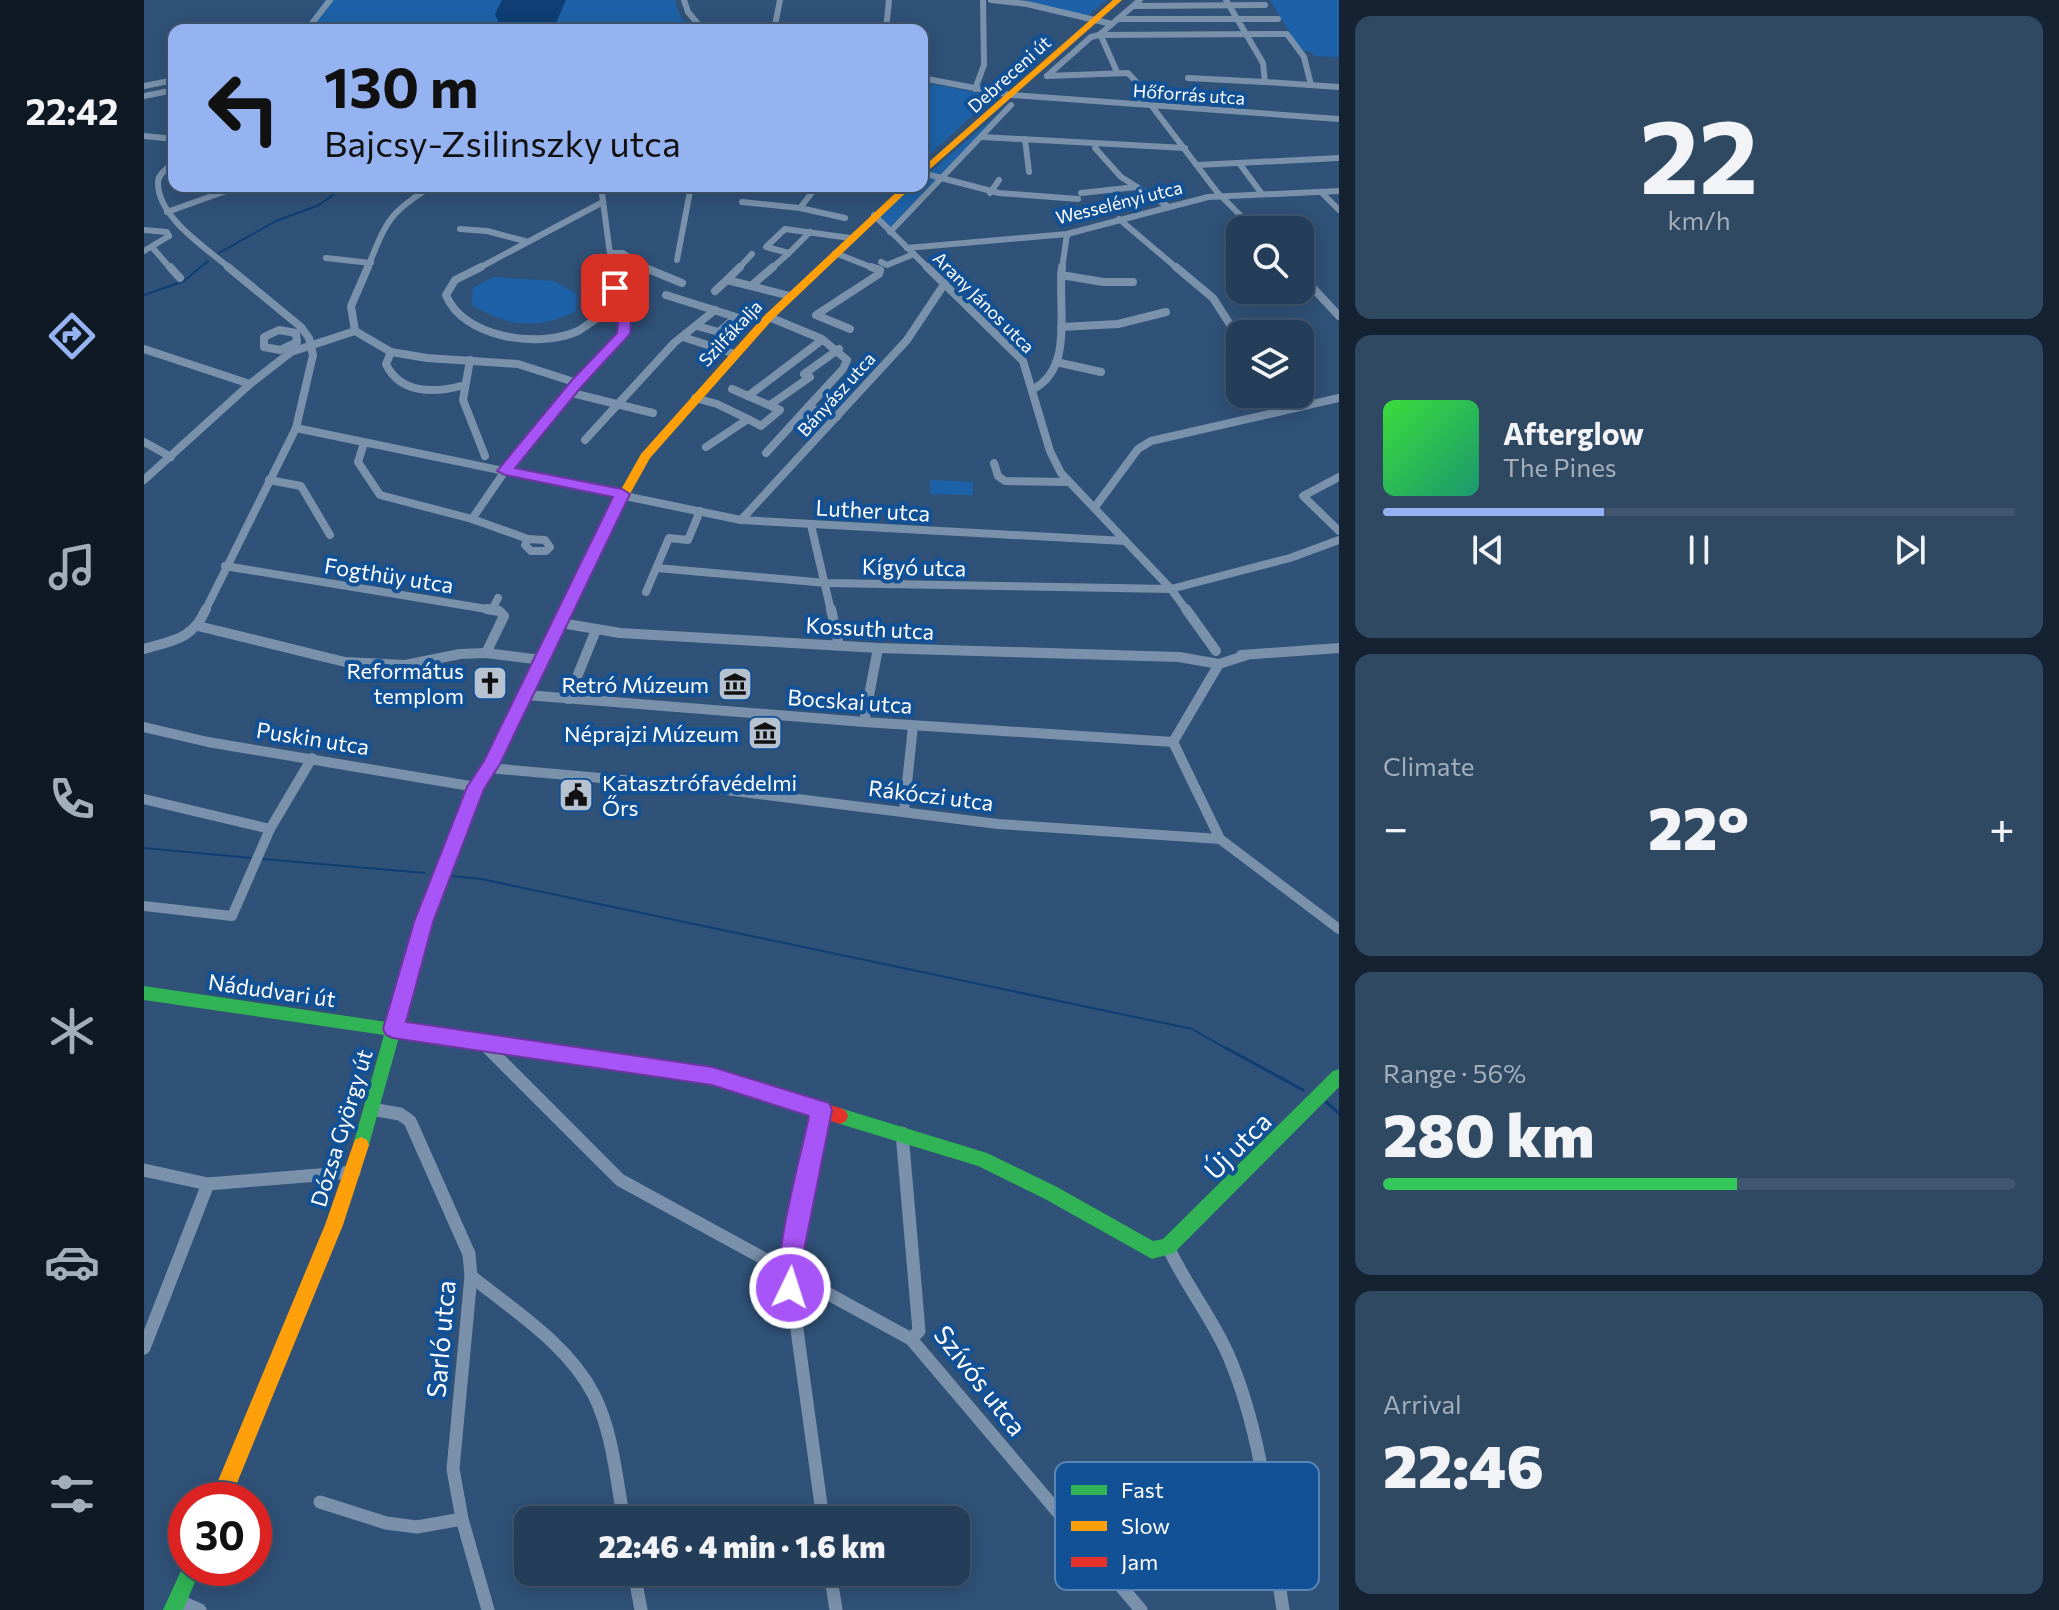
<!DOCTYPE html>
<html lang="en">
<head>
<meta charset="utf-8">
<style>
  :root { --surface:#243e5a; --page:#304963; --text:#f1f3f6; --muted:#a3aebb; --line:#415770; --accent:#95b2f1 }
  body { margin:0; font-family:Commissioner,sans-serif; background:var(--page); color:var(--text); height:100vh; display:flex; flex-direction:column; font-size:30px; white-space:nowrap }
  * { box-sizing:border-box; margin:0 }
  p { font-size:26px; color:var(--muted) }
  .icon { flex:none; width:44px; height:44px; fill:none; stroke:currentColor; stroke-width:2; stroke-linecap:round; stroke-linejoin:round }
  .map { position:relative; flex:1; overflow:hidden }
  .panel { display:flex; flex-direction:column; gap:16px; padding:16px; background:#142232; width:720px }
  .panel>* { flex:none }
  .banner { position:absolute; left:24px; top:24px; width:760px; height:168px; border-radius:16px; box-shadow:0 4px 20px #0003,0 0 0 2px var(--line); background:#95b2f1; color:#111; overflow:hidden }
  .buttons { position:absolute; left:1082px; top:216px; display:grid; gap:16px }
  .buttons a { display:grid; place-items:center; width:88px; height:88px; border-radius:16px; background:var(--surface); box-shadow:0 4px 20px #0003,0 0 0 2px var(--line); font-size:40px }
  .speed { position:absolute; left:24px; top:1482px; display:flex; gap:16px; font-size:40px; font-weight:700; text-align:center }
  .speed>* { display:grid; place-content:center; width:104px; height:104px; border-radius:50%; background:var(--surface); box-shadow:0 4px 20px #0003,0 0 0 2px var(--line); line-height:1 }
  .speed .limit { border:12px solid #d22; background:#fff; color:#111 }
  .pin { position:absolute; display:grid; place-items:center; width:68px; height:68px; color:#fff; margin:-34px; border-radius:16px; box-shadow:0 4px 12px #0006 }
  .me { position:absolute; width:88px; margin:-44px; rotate:4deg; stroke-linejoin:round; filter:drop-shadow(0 0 6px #0008) }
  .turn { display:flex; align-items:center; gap:28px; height:168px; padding:0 24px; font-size:36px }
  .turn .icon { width:104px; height:104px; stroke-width:2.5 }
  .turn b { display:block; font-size:56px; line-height:68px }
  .big { font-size:60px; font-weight:800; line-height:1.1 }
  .panel .card { flex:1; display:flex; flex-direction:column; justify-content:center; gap:12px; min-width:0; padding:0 28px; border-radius:16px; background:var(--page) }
  .panel .dial { align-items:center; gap:0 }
  .dial b { font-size:104px; line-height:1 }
  .song { display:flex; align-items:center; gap:24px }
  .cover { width:96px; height:96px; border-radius:12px; background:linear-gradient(135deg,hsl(120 70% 55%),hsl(160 70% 35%)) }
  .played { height:8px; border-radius:4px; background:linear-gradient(90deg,var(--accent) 35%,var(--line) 35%) }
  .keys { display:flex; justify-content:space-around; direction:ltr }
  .heat { display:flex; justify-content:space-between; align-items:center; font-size:44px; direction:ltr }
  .charge { height:12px; border-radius:6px; background:linear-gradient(90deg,#34c759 56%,var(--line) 0) }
  .trip { position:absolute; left:370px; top:1506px; width:456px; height:80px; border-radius:16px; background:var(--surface); box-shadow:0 4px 20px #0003,0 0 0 2px var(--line); font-weight:800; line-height:80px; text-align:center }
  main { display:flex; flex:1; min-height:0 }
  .tabs { display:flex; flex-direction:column; width:144px; justify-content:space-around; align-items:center; background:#0e1924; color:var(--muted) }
  .tabs .icon { width:56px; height:56px }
  .tabs .on { color:var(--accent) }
  .tabs b { font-size:36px; color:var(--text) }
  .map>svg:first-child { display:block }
  .green { fill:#1d62a8 }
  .water { fill:#0e3e73 }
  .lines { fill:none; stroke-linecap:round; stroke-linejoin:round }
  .stream-far1 { stroke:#0e3e73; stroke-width:2 }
  .stream { stroke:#0e3e73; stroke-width:3 }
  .street-far3 { stroke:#7991ab; stroke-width:6 }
  .street-far2 { stroke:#7991ab; stroke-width:8 }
  .street-far1 { stroke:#7991ab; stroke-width:10 }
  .street { stroke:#7991ab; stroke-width:13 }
  .fast { fill:#30b455; fill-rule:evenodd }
  .slow { fill:#ff9f0a; fill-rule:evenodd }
  .jam { fill:#e5322d; fill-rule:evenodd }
  .route { fill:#a855f7; stroke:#6d37a1; stroke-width:2 }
  .labels { text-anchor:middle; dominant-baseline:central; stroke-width:8; stroke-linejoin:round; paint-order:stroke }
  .far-street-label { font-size:18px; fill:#fff; stroke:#125196 }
  .street-label { font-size:22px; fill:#fff; stroke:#125196 }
  .poi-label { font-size:22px; fill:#fff; stroke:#125196; text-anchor:end }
  .near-street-label { font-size:26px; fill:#fff; stroke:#125196 }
  .key { fill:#125196; stroke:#5985b6; stroke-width:2 }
  .key-label { font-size:22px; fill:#fff }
</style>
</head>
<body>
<main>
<nav class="tabs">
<b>22:42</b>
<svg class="icon on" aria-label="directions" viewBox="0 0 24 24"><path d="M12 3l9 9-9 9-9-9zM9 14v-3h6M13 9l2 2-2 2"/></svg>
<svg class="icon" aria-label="music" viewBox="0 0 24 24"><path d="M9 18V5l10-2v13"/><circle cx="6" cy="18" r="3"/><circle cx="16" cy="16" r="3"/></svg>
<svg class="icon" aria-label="phone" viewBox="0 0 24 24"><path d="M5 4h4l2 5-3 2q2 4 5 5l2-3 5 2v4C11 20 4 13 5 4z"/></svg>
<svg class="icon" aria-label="climate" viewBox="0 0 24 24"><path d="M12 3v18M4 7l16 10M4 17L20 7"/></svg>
<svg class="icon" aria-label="car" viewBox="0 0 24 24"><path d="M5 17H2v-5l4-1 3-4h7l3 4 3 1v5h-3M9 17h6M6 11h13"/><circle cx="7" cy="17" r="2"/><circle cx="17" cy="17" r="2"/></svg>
<svg class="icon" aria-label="filters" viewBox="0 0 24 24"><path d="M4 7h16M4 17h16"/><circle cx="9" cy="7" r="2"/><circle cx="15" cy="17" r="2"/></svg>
</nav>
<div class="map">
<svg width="1195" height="1610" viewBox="0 0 1195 1610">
  <rect width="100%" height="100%" fill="#305278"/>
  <g class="green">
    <polygon points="181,0 531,0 535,14 547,30 159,30"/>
    <polygon points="880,0 963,0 943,16"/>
    <polygon points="1126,0 1195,0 1195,57 1171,56 1166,51 1157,51"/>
    <polygon points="778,82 849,96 778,162"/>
    <polygon points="860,109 746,227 735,216 769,186 778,186 778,179"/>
    <path d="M 349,277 L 410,281 L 433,294 L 432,312 C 391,329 368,328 328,305 L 329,288 Z"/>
    <polygon points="786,480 829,482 829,495 786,494"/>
  </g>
  <polygon class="water" points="358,0 422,0 410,27 411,30 358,30 351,14"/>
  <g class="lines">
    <g class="stream-far1">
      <polyline points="75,253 132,221 175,205 197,189 232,186"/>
      <polyline points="0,295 40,281 64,261"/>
      <polyline points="0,848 108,858"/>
      <polyline points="119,859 281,873"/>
      <polyline points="308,876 337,879 1048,1029 1085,1050"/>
    </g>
    <g class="stream">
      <polyline points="1082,1048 1159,1090"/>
      <polyline points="1182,1102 1195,1113"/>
    </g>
    <g class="street-far3">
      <polyline points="540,0 544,12 559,30"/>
      <polyline points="847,0 883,4 968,24"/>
      <polyline points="996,0 955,35 1143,34 1160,57 1167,85"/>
      <polyline points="1082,0 1119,63 1121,82 1195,87"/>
      <polyline points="990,6 1121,5"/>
      <polyline points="975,19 1134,19"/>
      <polyline points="163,30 186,0"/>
      <polyline points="630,30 636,0"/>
      <polyline points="742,30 745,0"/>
      <polyline points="957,36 973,72"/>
      <polyline points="903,76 984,73 998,88 997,104"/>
      <polyline points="903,76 947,37 955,35"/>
      <polyline points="778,78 867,95 1195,119"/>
      <polyline points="1044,78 1121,82"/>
      <polyline points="0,86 30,80"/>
      <polyline points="831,89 840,65 839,0"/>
      <polyline points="0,96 30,90"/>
      <polyline points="1007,105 1073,192 1111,230"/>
      <polyline points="0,136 30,139"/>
      <polyline points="838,137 1041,148"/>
      <polyline points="881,139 885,172"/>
      <polyline points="952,144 951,148 977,177 1025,207"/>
      <path d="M 30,162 C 25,167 14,174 14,182 C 13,217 62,248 87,269"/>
      <polyline points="1095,163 1118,194"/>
      <polyline points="1053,165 1195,158"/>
      <polyline points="778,173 855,193 934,199"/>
      <polyline points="457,186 468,269"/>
      <polyline points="673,186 656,208 701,218"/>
      <polyline points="1177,192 1195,210"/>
      <polyline points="846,193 855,180"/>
      <polyline points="937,193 992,187"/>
      <polyline points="598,202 656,208"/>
      <polyline points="23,212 96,186"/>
      <polyline points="730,215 785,269"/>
      <polyline points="975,219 1034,269"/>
      <polyline points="316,229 343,231 381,241"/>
      <polyline points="0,230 23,232 25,236"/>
      <polyline points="746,232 867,105"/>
      <polyline points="8,247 27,269"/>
      <polyline points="763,248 923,234 1064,197 1195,191"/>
      <polyline points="0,251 25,236"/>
      <polyline points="467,253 479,253 502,269"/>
      <polyline points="645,253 666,232"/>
      <polyline points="691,253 732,269"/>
      <polyline points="182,258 227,263"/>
      <polyline points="533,260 547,186"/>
      <polyline points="737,262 743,265 770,254"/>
      <path d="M 223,269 C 243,221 243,214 288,186"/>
      <polyline points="333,269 459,202"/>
      <polyline points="594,269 608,254"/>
      <polyline points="627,269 645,253 622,247 641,229 706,238"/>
      <polyline points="918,269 923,234"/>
    </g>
    <g class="street-far2">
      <polyline points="26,267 36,278"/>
      <path d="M 337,267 L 311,280 L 302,295 C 319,338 395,349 434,331 C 441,327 448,321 455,317 L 463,288 L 471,288"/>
      <polyline points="499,267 538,283"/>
      <polyline points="596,267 583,280 607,286"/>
      <polyline points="629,267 607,286 646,296"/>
      <polyline points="783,267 879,361 906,451 917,473 1027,589 1043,611"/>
      <polyline points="1032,267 1069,298 1096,340"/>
      <polyline points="1156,274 1195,316"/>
      <polyline points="917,275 959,282 989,282"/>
      <polyline points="571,291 583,280"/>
      <polyline points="522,295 592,317 575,332 553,326"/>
      <polyline points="625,317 678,339 703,360 699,369 664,407"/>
      <polyline points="917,327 974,324 1022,312"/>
      <polyline points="706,329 672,315 735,274 736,270 727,267"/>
      <polygon points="135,330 152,333 153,342 136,350 120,347 120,337"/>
      <polyline points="211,331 247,352 283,358 374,364 433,383"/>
      <polyline points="211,331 207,306 224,267"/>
      <polyline points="539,337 591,354"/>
      <polyline points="0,349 106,384"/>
      <path d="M 247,352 L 242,364 C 256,394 290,393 317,386"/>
      <polyline points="326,360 319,400 341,456"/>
      <polyline points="912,362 957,372"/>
      <polyline points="588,389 636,410 617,426 604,419"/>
      <path d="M 889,389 C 931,368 913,305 918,267"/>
      <polyline points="428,393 509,413"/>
      <polyline points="1126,394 1136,411"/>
      <polyline points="604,396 678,340"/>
      <polyline points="551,398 573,404 604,419 562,447"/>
      <polyline points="626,405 666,377 660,374 695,349"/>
      <polyline points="152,428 597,520 981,541"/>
      <polyline points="441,440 530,343 571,310"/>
      <polyline points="0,442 27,457"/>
      <polyline points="220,443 214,462 236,495 328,519 384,539"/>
      <polyline points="622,453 664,407 693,417"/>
      <polyline points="850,463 854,476 861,481 924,482"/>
      <polyline points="1195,477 1159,496 1195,531"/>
      <polyline points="0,480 106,384 147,352 211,331"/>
      <polyline points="125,480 157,486 186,535"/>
      <polyline points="951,507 994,449 1007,441 1195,398"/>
      <polyline points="328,519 361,471 433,383 480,334 481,322 468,267"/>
      <polyline points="597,520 763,340 801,283"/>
      <polyline points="667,525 687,611"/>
      <polygon points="384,539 401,540 406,547 402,551 387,551 381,545"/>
      <polyline points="81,566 355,611"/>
      <polyline points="513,568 682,583 1027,589 1146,558 1195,540"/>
      <polyline points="502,592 525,538 544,540 556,511"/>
      <polyline points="348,610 354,598"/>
      <polyline points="61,611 152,428 169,355 165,338 157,327 84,267"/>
    </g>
    <g class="street-far1">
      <polyline points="687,609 695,645"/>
      <polyline points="1042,609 1072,651"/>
      <polyline points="417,623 476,633 734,648 1035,657 1075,664"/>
      <polyline points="54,626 201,662 261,665 316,654 342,653 398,660"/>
      <path d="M 0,649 C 30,640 48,640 62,609"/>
      <polyline points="342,653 360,616 355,611 343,609"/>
      <polyline points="1097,655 1195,648"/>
      <polyline points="382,695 720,722 1029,742"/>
      <polyline points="424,699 452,630"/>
      <polyline points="720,722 734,648"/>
      <polyline points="0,727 64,742 332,787"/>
      <polyline points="345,768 558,787 854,824 1076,839 1195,929"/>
      <polyline points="0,799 126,829"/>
      <polyline points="760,812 769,726"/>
      <polyline points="1076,839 1029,742 1075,664 1103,655"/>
      <polyline points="0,906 88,916 126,829 168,758"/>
      <polyline points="341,1045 346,1050"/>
    </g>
    <g class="street">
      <polyline points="344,1048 476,1180 767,1339 997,1610"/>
      <polyline points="227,1109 256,1114 266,1121 325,1254 327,1276 309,1469 318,1519 344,1610"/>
      <polyline points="677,1110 645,1271 679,1520"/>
      <polyline points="758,1133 775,1331 767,1339"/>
      <polyline points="0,1170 64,1184 210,1172"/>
      <path d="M 1024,1247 C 1042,1286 1070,1320 1086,1359 C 1119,1438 1126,1526 1139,1610"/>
      <path d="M 327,1276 C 370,1311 424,1344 450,1395 C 469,1433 472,1479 480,1520"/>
      <polyline points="0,1348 64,1184"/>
      <polyline points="176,1502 242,1523 273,1527 318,1519"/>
      <polyline points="490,1572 497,1610"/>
      <polyline points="686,1572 692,1610"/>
      <polyline points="33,1600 56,1610"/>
    </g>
    <g class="fast">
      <polygon points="458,530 464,534 355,764 338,789 286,922 259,1024 443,1051 449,1053 451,1058 449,1063 443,1065 255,1037 225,1145 223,1150 217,1153 211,1150 209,1145 240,1035 0,1000 0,986 243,1022 272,922 325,787 342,761 452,534"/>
      <polygon points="1195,1069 1195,1087 1030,1253 1008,1259 901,1199 834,1166 696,1124 690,1121 688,1116 690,1111 696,1108 843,1153 913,1187 1009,1241 1019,1239 1189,1071"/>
      <polygon points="42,1560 42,1568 57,1568 39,1610 19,1610"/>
    </g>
    <g class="slow">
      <polygon points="969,0 978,0 778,176 778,168"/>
      <polygon points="759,186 769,186 629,319 506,458 462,537 454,537 452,534 497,454 621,315"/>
      <polygon points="217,1137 223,1140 225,1145 199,1225 86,1500 66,1500 181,1225 209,1145 211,1140"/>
    </g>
    <polygon class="jam" points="443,1051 568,1069 696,1108 702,1111 704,1116 702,1121 696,1124 568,1083 443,1065 437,1063 435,1058 437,1053"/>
  </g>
  <path class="route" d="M 471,284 L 477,288 L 487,322 L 486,334 L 438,386 L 371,468 L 478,489 L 486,494 L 356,764 L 340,789 L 289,922 L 262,1022 L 568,1067 L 685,1103 L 688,1110 L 658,1260 L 658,1288 L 654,1296 L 646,1300 L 638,1296 C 625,1266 658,1153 665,1116 L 568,1085 L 249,1038 L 242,1035 L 239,1029 L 270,922 L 323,787 L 340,761 L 469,497 L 361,475 L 353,471 L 428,380 L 473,333 L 474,322 L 464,288 Z"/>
  <defs>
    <g id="church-square" transform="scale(1.8)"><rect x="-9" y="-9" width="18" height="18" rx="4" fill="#b7c2d0" stroke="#125196"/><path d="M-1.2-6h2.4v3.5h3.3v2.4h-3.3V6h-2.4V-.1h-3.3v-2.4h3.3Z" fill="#111"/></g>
    <g id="museum-square" transform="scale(1.8)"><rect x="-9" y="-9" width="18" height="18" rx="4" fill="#b7c2d0" stroke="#125196"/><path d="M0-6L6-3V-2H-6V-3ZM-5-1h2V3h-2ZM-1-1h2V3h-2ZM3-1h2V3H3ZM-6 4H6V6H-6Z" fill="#111"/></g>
    <g id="civic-square" transform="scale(1.8)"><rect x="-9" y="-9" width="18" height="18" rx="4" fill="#b7c2d0" stroke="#125196"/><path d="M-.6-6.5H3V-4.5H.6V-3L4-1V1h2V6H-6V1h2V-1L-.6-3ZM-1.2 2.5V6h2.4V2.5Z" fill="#111"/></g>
  </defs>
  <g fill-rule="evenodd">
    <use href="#church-square" x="346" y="683"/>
    <use href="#museum-square" x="591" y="684"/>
    <use href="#museum-square" x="621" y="733"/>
    <use href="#civic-square" x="432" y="795"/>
  </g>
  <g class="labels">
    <g class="far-street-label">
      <text transform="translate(865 74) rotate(-42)">Debreceni út</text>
      <text transform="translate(1045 94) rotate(4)">Hőforrás utca</text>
      <text transform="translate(975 202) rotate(-14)">Wesselényi utca</text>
      <text transform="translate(840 302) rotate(45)">Arany János utca</text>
      <text transform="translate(586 333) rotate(-47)">Szilfákalja</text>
      <text transform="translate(692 394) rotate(-48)">Bányász utca</text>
    </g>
    <g class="street-label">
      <text transform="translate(729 510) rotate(3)">Luther utca</text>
      <text transform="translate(770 567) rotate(1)">Kígyó utca</text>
      <text transform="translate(245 575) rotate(9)">Fogthüy utca</text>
      <text transform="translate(726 628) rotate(3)">Kossuth utca</text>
      <text transform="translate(706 701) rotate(4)">Bocskai utca</text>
      <text transform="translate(169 738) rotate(9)">Puskin utca</text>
      <text transform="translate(787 795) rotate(7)">Rákóczi utca</text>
      <text transform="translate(128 990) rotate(8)">Nádudvari út</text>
      <text transform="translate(197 1128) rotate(-73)">Dózsa György út</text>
    </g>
    <g class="poi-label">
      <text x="320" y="670">Református<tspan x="320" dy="25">templom</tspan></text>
      <text x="565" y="684">Retró Múzeum</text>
      <text x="595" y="733">Néprajzi Múzeum</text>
      <text x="458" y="782" text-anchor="start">Katasztrófavédelmi<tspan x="458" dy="25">Őrs</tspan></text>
    </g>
    <g class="near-street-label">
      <text transform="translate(1093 1145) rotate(-45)">Új utca</text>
      <text transform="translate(296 1339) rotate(-85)">Sarló utca</text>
      <text transform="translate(837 1380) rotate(52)">Szívós utca</text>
    </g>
  </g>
  <rect x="911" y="1462" width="264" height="128" rx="12" class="key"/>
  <rect x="927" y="1485" width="36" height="10" fill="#30b455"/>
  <rect x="927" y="1521" width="36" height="10" fill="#ff9f0a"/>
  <rect x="927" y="1557" width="36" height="10" fill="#e5322d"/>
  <g class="key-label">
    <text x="977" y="1498">Fast</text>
    <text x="977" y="1534">Slow</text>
    <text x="977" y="1570">Jam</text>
  </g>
</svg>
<div class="buttons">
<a><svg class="icon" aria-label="search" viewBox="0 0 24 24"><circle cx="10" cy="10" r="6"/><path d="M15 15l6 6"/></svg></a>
<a><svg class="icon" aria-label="layers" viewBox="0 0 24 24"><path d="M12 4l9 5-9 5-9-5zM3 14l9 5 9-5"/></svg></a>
</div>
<div class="speed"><div class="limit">30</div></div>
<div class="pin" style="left:471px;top:288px;background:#d93025"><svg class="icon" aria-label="arrive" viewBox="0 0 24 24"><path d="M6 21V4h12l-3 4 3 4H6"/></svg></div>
<svg class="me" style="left:646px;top:1288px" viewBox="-20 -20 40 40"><circle r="17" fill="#a855f7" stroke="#fff" stroke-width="3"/><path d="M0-11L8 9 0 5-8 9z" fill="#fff"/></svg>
<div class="trip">22:46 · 4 min · 1.6 km</div>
<div class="banner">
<div class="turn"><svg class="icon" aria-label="left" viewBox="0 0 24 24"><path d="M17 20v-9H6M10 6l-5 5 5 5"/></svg><div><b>130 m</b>Bajcsy-Zsilinszky utca</div></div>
</div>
</div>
<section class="panel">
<div class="card dial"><b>22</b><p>km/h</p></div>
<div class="card">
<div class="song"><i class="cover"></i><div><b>Afterglow</b><p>The Pines</p></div></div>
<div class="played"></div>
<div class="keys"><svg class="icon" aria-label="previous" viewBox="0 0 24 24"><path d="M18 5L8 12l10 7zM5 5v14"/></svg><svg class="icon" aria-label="pause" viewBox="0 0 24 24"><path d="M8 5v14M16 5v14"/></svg><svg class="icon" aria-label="next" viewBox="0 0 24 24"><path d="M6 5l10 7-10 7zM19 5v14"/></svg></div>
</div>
<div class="card"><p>Climate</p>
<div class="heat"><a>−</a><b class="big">22°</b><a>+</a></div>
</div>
<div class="card"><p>Range · 56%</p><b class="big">280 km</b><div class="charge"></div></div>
<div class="card"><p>Arrival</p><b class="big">22:46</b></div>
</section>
</main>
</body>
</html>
